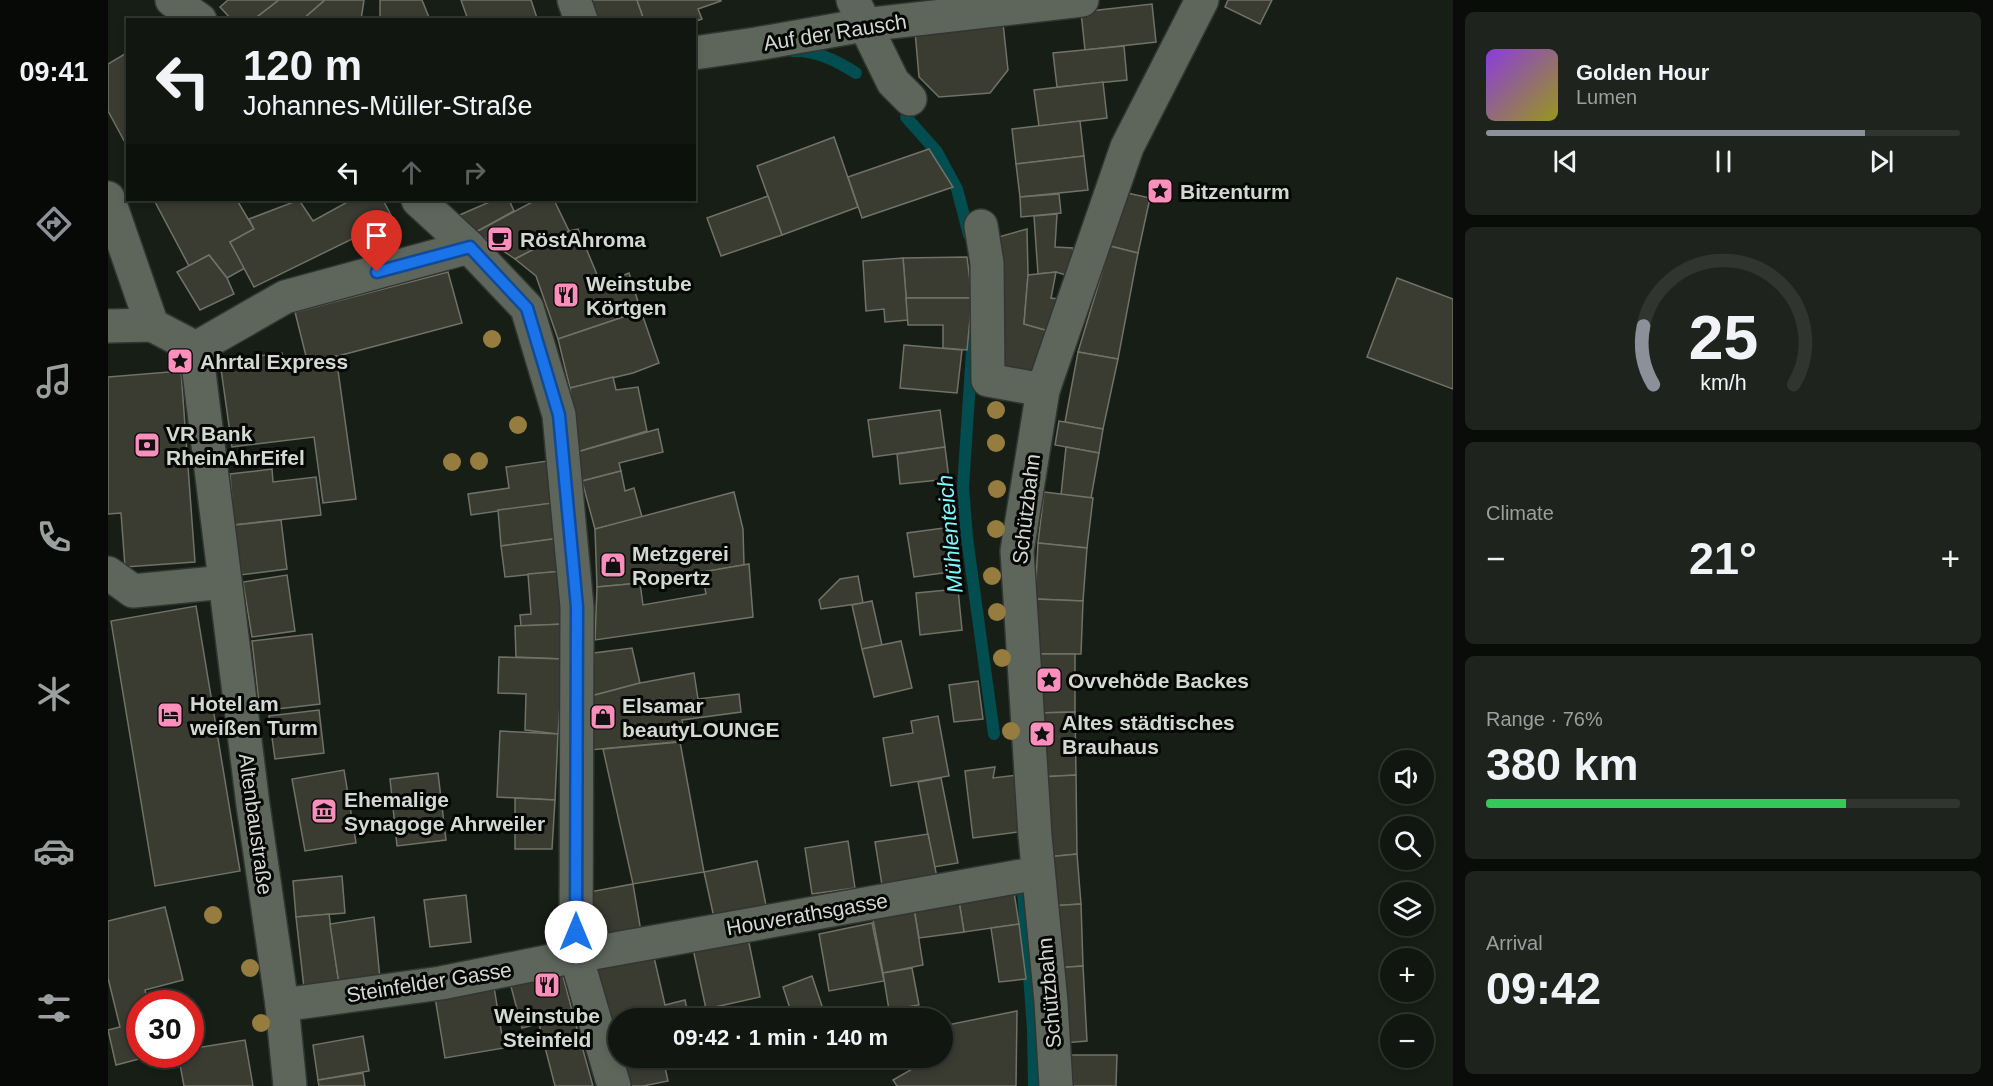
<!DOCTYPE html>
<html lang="en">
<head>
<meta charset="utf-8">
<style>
  :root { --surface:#111610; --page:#1e231e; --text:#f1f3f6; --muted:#9c9f9f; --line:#303530; --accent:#8c9099 }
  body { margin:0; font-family:Helvetica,sans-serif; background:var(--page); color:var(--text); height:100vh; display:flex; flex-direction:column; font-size:22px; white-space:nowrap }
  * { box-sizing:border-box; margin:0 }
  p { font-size:20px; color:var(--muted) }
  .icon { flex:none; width:33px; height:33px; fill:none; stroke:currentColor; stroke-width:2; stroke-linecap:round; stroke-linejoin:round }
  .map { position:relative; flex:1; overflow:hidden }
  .panel { display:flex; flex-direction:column; gap:12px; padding:12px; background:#090c09; width:540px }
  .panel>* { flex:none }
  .hud { position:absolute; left:18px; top:18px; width:570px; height:183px; border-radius:0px; box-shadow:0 3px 9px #0003,0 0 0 2px var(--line); background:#111610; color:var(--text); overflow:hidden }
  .fabs { position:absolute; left:1272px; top:750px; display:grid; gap:12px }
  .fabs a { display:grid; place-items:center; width:54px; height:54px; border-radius:50%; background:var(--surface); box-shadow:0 3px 9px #0003,0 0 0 2px var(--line); font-size:30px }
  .speed { position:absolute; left:18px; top:990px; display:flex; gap:12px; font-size:30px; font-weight:700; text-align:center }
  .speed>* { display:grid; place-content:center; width:78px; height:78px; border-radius:50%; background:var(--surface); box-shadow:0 3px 9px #0003,0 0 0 2px var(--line); line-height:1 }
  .speed .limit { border:9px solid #d22; background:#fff; color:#111 }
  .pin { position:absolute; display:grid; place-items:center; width:51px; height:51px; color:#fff; margin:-62px -26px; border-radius:50% 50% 50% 0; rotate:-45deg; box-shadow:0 0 6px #0007 }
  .pin .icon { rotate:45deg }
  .me { position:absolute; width:66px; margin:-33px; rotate:0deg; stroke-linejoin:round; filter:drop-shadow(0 0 4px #0008) }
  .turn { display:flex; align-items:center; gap:21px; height:126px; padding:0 18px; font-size:27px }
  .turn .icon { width:78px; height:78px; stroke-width:2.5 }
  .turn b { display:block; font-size:42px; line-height:51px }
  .lanes { display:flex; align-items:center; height:57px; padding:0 18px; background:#0003; justify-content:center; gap:30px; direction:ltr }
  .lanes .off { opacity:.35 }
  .big { font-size:45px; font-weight:700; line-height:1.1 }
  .panel .widget { flex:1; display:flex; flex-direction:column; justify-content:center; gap:9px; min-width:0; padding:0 21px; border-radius:9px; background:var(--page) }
  .panel .dial { align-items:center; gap:0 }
  .dial svg { height:156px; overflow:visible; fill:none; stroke:var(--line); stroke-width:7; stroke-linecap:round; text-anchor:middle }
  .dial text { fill:var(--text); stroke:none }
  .song { display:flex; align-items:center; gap:18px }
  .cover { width:72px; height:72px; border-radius:9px; background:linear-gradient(135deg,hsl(270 70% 55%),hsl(60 70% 35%)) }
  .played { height:6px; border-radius:3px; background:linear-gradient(90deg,var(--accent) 80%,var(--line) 80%) }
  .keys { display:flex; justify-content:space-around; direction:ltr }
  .heat { display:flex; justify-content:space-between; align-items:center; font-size:33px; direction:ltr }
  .charge { height:9px; border-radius:4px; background:linear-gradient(90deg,#34c759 76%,var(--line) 0) }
  .trip { position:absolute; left:500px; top:1008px; width:345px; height:60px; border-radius:30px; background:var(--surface); box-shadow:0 3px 9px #0003,0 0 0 2px var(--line); font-weight:700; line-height:60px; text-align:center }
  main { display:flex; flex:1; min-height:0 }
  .tab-bar { display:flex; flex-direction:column; width:108px; justify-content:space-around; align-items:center; background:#070906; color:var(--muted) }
  .tab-bar .icon { width:42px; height:42px }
  .tab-bar .selected { color:var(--accent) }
  .tab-bar b { font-size:27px; color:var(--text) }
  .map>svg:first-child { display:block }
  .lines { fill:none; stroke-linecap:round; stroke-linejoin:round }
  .stream { stroke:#024d50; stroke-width:12 }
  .building { fill:#3a3b31; stroke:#717267; stroke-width:1.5 }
  .minor-casing { stroke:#323631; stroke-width:36 }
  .minor { stroke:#5e665c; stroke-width:33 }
  .tree { fill:#967c3e }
  .route-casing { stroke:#114b97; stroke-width:15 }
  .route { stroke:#1a73e8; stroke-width:10 }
  .labels { text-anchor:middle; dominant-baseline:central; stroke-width:6; stroke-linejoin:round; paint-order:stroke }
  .street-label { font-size:21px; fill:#d4d8d3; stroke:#050705 }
  .poi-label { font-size:21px; font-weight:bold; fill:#d4d8d3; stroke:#050705; text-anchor:start }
  .water-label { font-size:22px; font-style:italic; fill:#7ff9fe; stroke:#050705 }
</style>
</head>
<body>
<main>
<nav class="tab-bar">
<b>09:41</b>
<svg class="icon selected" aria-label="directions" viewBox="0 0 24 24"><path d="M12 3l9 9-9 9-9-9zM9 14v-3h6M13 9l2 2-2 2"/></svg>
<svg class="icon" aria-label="music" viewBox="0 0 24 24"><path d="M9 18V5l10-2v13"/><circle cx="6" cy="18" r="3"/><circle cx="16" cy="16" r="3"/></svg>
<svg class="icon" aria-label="phone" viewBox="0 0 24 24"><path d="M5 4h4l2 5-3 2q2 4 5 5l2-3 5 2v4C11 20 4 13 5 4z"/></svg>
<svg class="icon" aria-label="climate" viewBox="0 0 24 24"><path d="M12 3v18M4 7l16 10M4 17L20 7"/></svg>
<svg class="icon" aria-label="car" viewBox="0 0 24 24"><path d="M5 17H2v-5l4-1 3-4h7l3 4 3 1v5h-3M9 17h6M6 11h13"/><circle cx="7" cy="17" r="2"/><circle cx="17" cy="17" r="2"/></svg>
<svg class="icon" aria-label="filters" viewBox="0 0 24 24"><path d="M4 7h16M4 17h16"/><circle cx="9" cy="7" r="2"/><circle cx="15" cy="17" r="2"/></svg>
</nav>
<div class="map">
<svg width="1345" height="1086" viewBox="0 0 1345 1086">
  <rect width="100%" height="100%" fill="#171e16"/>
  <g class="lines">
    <g class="stream">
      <path d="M 685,51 C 708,50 729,61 748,73"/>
      <polyline points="798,117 829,152 849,189 861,235"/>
      <polyline points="865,336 855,487 859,538 886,734"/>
      <polyline points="915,892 925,1030 926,1086"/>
    </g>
  </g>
  <g class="building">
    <polygon points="120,0 171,0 145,20 124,20 112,7"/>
    <polygon points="171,0 217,0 194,20 145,20"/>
    <polygon points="217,0 256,0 253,20 194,20"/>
    <polygon points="272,0 314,0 322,20 272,20"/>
    <polygon points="353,0 423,0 429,18 425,20 360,20"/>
    <polygon points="479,0 529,0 536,20 485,20"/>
    <polygon points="529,0 613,0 613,1 590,9 594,19 586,22 586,20 536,20"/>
    <polygon points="1120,0 1164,0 1152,24 1117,7"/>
    <polygon points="1044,4 1048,42 977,50 973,12"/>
    <polygon points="895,23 900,70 882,93 831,97 811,77 807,31"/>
    <polygon points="1016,46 1019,80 949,87 945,53"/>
    <polygon points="20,52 20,148 0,111 0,64"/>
    <polygon points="995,82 999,118 931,126 926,90"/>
    <polygon points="972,121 976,156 908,164 904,129"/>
    <polygon points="726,137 750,207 674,235 649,166"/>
    <polygon points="821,149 845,187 754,218 740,177"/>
    <polygon points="976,156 980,190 912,197 908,164"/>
    <polygon points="1015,192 1042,198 1030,253 1002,246"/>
    <polygon points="951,194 953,213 913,217 912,197"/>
    <polygon points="660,196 674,235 613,256 599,218"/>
    <polygon points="46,200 129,200 146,229 122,242 137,268 119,278 101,255 81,266"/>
    <polygon points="191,200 205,221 243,200 275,200 285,219 146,287 122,242 146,229 141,219"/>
    <polygon points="386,200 401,200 406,211 368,232 347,217"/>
    <polygon points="428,200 446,200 461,231 407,259 368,232"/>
    <polygon points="949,214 947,247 965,248 964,277 948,272 930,274 926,216"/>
    <polygon points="470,229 493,284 521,273 533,311 450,339 428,276 407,259 461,231"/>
    <polygon points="919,229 920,275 916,324 948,333 935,376 890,369 887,238"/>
    <polygon points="1002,246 1030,253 1010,359 970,352"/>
    <polygon points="101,255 119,278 126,294 92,310 69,272"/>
    <polygon points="859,257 864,298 798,298 795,258"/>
    <polygon points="795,258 800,320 777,322 776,309 758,311 755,261"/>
    <polygon points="340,272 354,323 200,364 187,312"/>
    <polygon points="948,272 943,298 958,300 948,333 916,324 920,275"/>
    <polygon points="1289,278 1345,299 1345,389 1259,357"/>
    <polygon points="798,298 864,298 859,350 835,348 835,325 800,325"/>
    <polygon points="533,311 551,363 525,373 462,388 450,339"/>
    <polygon points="796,345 854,350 849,393 792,388"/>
    <polygon points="970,352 1010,359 995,429 957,422"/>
    <polygon points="174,353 175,363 199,359 200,364 228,356 248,499 215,503 206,437 124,447 113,369 143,365 142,357"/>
    <polygon points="73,371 87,562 17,567 13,513 0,514 0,377"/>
    <polygon points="505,377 508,390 530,387 539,431 469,452 462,388"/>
    <polygon points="832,410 837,447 765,457 760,420"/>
    <polygon points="951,421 995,429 991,453 947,445"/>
    <polygon points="550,429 555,452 511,463 513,471 474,481 469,452"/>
    <polygon points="837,447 841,479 792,484 789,454"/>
    <polygon points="958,447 991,453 983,498 953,495"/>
    <polygon points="446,460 452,502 363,515 360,494 401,488 398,467"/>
    <polygon points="164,469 165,482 208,477 213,515 126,525 122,474"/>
    <polygon points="513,471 517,491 526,488 534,517 487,529 474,481"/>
    <polygon points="626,492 635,529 636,565 532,583 489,587 487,529"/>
    <polygon points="936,492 985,498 979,548 930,543"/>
    <polygon points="452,502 452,538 393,546 390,510"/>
    <polygon points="173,520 179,569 132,575 126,525"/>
    <polygon points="843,527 849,571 806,577 799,533"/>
    <polygon points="452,538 455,571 397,577 393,546"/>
    <polygon points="930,543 979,548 975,601 927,599"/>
    <polygon points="641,564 645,617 487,640 489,587 532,583 535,605 598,594 594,572"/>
    <polygon points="455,571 457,624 413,626 412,615 423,614 420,574"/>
    <polygon points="179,575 187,631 144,637 135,582"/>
    <polygon points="750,576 755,603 713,609 711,600 732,579"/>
    <polygon points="850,589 854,630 812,635 808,593"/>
    <polygon points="927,599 975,601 973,654 927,654"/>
    <polygon points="764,601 774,645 754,649 744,605"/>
    <polygon points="88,606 132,871 47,886 3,621"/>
    <polygon points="457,624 455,659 408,657 407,626"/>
    <polygon points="204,634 212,704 152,711 144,641"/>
    <polygon points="793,641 804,688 766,697 754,649"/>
    <polygon points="524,648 532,683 483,696 486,653"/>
    <polygon points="927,654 967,654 967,712 929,713"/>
    <polygon points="391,657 455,659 450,734 417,730 418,694 390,693"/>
    <polygon points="586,673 590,699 631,694 633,712 574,720 577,741 482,750 483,696 532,683"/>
    <polygon points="870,681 875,719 846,722 841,685"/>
    <polygon points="211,710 216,753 167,759 161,716"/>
    <polygon points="967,712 968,775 932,777 929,713"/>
    <polygon points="830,716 841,776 783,786 775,738 805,733 803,721"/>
    <polygon points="392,731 450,734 447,800 389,797"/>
    <polygon points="572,742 596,872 525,884 495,749"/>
    <polygon points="887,767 885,778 911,775 918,831 865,838 857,771"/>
    <polygon points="236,770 248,843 197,851 184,779"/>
    <polygon points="330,773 338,840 289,846 282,779"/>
    <polygon points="968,775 969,854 939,857 932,777"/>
    <polygon points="833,778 850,863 826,867 810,782"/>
    <polygon points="407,798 447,800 444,849 407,849"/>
    <polygon points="820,834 829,877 774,885 767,842"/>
    <polygon points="740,841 747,888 704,894 697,848"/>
    <polygon points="969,854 973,904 942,906 939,857"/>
    <polygon points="649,861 660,915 608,927 596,872"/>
    <polygon points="234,876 237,913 188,917 185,881"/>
    <polygon points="525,884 533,932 484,940 476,893"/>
    <polygon points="905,886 911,924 856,932 850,895"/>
    <polygon points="358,895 363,942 322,947 316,900"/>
    <polygon points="850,895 856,932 811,938 805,902"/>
    <polygon points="805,902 815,965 775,973 763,909"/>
    <polygon points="973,904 975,966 947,968 942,906"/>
    <polygon points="57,907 75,980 37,990 40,1004 32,1004 32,1054 50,1054 8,1065 0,1030 12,1027 0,978 0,921"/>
    <polygon points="221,914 231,984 196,988 188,917"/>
    <polygon points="266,917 272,979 231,984 222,924"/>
    <polygon points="764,923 776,981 721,991 711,934"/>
    <polygon points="911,924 918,979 891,982 883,928"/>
    <polygon points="639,933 652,997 598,1009 584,944"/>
    <polygon points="545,953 557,1005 577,1000 581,1018 510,1018 510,1056 488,966"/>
    <polygon points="452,965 465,1014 414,1028 401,979"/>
    <polygon points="975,966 979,1041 955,1043 947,968"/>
    <polygon points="804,968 811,1005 781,1010 775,973"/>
    <polygon points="704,976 718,1018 685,1018 675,987"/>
    <polygon points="386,987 396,1048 337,1058 327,997"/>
    <polygon points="909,1011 908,1086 789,1086 785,1080 820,1060 820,1058 834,1058 834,1026"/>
    <polygon points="465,1014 485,1086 447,1086 431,1024"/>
    <polygon points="255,1036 261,1071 210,1080 205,1045"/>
    <polygon points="137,1040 145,1086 76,1086 70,1054 82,1054 82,1049"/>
    <polygon points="960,1055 1009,1055 1008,1086 960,1086"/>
    <polygon points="555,1058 560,1081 535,1086 514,1086 510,1067"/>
    <polygon points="255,1073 257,1086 211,1086 210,1080"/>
  </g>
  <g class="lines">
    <g class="minor-casing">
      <g id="minor">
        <polyline points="64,0 92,20"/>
        <polyline points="466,0 473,20"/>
        <polyline points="745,0 785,82 802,99"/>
        <polyline points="586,53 648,44 756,25 974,0"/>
        <polyline points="0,198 44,325 88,348"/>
        <polyline points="310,200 361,247 419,308 451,415 469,607 468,956 506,1086"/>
        <polyline points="873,226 879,263 880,380 935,390"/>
        <polyline points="0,326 44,325"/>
        <polyline points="88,348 145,805 174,1005 182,1086"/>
        <polyline points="88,348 177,297 361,247"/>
        <polyline points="0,573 25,591 117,582"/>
        <polyline points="174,1005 333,983 468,956 930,873"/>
        <polyline points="948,1086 943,1002 927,836 909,551 935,390 1019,147 1094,0"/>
      </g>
    </g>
    <use href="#minor" class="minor"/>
  </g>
  <g class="tree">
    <circle cx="384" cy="339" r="9"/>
    <circle cx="888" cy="410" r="9"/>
    <circle cx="410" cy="425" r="9"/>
    <circle cx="888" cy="443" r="9"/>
    <circle cx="371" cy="461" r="9"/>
    <circle cx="344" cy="462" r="9"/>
    <circle cx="889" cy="489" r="9"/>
    <circle cx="888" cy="529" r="9"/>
    <circle cx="884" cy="576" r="9"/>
    <circle cx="889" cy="612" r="9"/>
    <circle cx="894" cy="658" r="9"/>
    <circle cx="903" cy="731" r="9"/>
    <circle cx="105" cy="915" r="9"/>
    <circle cx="142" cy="968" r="9"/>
    <circle cx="153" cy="1023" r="9"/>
  </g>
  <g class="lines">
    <g class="route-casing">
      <polyline id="route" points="269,272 362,247 419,308 451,415 469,607 468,932"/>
    </g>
    <use href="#route" class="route"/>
  </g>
  <defs>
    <g id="sight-square" transform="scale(1.35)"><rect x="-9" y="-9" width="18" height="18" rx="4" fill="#fe8ebb" stroke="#050705"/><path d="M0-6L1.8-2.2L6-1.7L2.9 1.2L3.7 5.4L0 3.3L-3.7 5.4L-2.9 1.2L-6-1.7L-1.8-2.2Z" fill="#111"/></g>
    <g id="cafe-square" transform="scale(1.35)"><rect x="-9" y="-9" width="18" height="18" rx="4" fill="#fe8ebb" stroke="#050705"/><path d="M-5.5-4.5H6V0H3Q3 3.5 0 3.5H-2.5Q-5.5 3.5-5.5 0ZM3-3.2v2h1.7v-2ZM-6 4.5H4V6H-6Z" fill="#111"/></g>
    <g id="restaurant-square" transform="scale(1.35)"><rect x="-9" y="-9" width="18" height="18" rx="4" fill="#fe8ebb" stroke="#050705"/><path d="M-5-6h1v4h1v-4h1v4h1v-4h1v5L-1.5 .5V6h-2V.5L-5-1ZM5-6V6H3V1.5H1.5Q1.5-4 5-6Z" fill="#111"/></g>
    <g id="bank-square" transform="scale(1.35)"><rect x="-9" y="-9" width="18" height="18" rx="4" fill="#fe8ebb" stroke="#050705"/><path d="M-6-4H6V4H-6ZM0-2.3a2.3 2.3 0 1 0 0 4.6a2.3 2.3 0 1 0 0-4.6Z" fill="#111"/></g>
    <g id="shop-square" transform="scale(1.35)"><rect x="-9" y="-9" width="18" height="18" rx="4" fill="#fe8ebb" stroke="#050705"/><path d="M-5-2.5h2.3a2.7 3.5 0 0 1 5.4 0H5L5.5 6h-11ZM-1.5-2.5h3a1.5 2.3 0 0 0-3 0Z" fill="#111"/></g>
    <g id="hotel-square" transform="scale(1.35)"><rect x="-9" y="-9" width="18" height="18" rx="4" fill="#fe8ebb" stroke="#050705"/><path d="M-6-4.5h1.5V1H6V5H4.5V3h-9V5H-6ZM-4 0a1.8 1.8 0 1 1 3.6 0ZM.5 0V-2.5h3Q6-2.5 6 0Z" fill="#111"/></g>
    <g id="museum-square" transform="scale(1.35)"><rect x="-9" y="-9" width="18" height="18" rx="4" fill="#fe8ebb" stroke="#050705"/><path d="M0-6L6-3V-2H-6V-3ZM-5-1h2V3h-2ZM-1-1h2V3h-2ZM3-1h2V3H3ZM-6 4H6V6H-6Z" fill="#111"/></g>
  </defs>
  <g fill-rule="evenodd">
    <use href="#sight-square" x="1052" y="191"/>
    <use href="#cafe-square" x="392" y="239"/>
    <use href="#restaurant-square" x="458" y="295"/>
    <use href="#sight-square" x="72" y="361"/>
    <use href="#bank-square" x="39" y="445"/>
    <use href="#shop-square" x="505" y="565"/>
    <use href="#sight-square" x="941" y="680"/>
    <use href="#hotel-square" x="62" y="715"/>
    <use href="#shop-square" x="495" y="717"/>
    <use href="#sight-square" x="934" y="734"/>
    <use href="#museum-square" x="216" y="811"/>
    <use href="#restaurant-square" x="439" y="985"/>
  </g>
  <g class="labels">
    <g class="street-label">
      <text transform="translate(727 32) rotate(-9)">Auf der Rausch</text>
      <text transform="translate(918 509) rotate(-83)">Schützbahn</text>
      <text transform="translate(148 824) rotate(82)">Altenbaustraße</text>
      <text transform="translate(699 914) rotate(-10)">Houverathsgasse</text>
      <text transform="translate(321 982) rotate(-9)">Steinfelder Gasse</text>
      <text transform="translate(941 993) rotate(-95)">Schützbahn</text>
    </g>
    <g class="poi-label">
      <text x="1072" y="191">Bitzenturm</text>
      <text x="412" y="239">RöstAhroma</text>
      <text x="478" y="283">Weinstube<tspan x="478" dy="24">Körtgen</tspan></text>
      <text x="92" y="361">Ahrtal Express</text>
      <text x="58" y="433">VR Bank<tspan x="58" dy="24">RheinAhrEifel</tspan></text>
      <text x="524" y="553">Metzgerei<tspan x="524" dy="24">Ropertz</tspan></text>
      <text x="960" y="680">Ovvehöde Backes</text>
      <text x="82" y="703">Hotel am<tspan x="82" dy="24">weißen Turm</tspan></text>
      <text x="514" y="705">Elsamar<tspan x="514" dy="24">beautyLOUNGE</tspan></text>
      <text x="954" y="722">Altes städtisches<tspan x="954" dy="24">Brauhaus</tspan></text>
      <text x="236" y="799">Ehemalige<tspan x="236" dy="24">Synagoge Ahrweiler</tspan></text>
      <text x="439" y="1015" text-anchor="middle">Weinstube<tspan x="439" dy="24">Steinfeld</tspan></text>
    </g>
    <g class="water-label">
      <text transform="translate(842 534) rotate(-95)">Mühlenteich</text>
    </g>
  </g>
</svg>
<div class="fabs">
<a><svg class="icon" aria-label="sound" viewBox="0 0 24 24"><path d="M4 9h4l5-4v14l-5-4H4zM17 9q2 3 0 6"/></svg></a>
<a><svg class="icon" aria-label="search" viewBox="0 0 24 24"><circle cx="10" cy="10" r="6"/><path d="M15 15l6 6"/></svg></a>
<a><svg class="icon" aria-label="layers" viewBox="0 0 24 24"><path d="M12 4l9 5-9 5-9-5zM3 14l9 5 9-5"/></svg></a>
<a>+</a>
<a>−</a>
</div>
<div class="speed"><div class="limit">30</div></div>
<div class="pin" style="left:269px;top:272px;background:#d93025"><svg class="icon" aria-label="arrive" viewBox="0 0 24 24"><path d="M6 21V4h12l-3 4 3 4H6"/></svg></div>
<svg class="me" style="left:468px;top:932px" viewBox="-20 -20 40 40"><circle r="19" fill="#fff"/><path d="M0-13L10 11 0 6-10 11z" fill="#1a73e8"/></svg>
<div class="trip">09:42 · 1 min · 140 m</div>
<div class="hud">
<div class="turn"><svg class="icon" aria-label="left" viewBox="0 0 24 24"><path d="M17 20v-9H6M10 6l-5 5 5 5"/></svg><div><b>120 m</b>Johannes-Müller-Straße</div></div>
<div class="lanes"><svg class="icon" aria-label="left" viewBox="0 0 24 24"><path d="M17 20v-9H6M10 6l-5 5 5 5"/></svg><svg class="icon off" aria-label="ahead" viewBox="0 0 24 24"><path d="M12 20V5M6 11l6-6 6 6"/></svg><svg class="icon off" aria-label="right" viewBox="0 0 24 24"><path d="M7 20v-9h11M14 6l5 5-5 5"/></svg></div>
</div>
</div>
<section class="panel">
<div class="widget">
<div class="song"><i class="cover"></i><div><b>Golden Hour</b><p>Lumen</p></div></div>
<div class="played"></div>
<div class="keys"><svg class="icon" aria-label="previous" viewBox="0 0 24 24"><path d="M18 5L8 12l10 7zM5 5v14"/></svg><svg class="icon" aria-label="pause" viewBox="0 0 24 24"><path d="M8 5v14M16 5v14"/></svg><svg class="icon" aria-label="next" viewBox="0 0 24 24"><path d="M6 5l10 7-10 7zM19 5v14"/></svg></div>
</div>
<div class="widget dial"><svg viewBox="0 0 100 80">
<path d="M14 69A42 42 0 1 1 86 69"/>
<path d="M14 69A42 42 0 0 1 9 39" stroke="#8c9099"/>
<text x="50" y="56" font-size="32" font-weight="700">25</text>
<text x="50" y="72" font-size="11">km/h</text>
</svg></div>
<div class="widget"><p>Climate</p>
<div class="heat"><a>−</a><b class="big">21°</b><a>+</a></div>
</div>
<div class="widget"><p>Range · 76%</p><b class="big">380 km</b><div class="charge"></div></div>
<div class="widget"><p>Arrival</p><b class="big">09:42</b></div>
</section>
</main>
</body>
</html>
